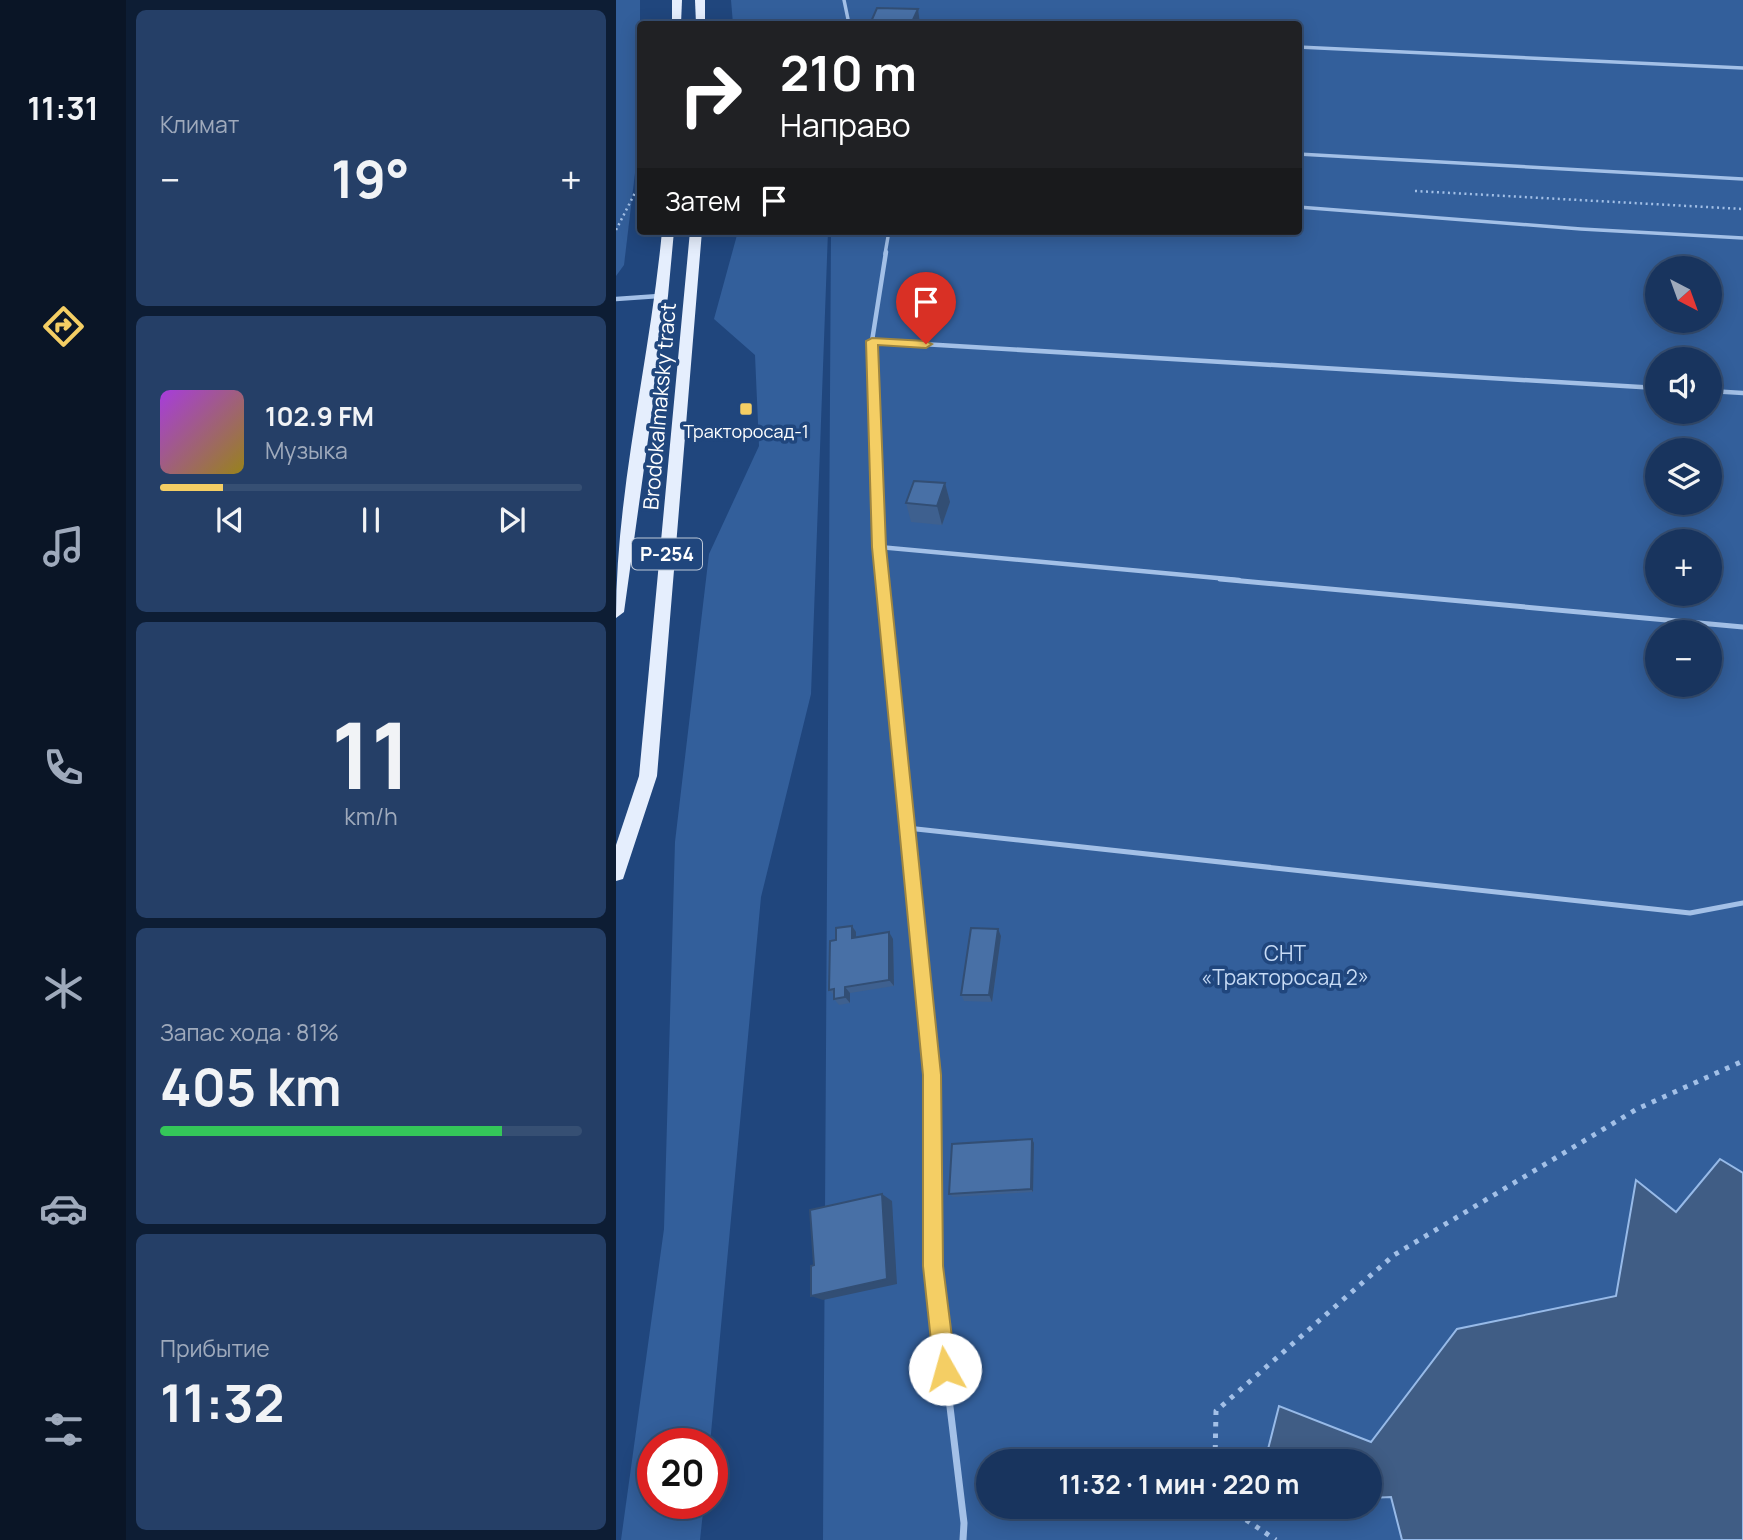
<!DOCTYPE html>
<html lang="ru">
<head>
<meta charset="utf-8">
<style>
  :root { --surface:#18345e; --page:#253f67; --text:#f1f3f6; --muted:#9faabc; --line:#364f73; --accent:#f4ce64 }
  body { margin:0; font-family:Manrope,sans-serif; background:var(--page); color:var(--text); height:100vh; display:flex; flex-direction:column; font-size:26px; white-space:nowrap }
  * { box-sizing:border-box; margin:0 }
  p { font-size:23px; color:var(--muted) }
  .icon { flex:none; width:38px; height:38px; fill:none; stroke:currentColor; stroke-width:2; stroke-linecap:round; stroke-linejoin:round }
  .map { position:relative; flex:1; overflow:hidden }
  .sheet { display:flex; flex-direction:column; gap:10px; padding:10px; background:#0d1d34; width:490px }
  .sheet>* { flex:none }
  .top-card { position:absolute; left:21px; top:21px; width:665px; height:214px; border-radius:7px; box-shadow:0 4px 18px #0003,0 0 0 2px var(--line); background:#202124; color:#fff; overflow:hidden }
  .needle { width:46px; rotate:139deg }
  .buttons { position:absolute; left:1029px; top:256px; display:grid; gap:14px }
  .buttons a { display:grid; place-items:center; width:77px; height:77px; border-radius:50%; background:var(--surface); box-shadow:0 4px 18px #0003,0 0 0 2px var(--line); font-size:35px }
  .speed { position:absolute; left:21px; top:1428px; display:flex; gap:14px; font-size:35px; font-weight:700; text-align:center }
  .speed>* { display:grid; place-content:center; width:91px; height:91px; border-radius:50%; background:var(--surface); box-shadow:0 4px 18px #0003,0 0 0 2px var(--line); line-height:1 }
  .speed .limit { border:10px solid #d22; background:#fff; color:#111 }
  .pin { position:absolute; display:grid; place-items:center; width:60px; height:60px; color:#fff; margin:-72px -30px; border-radius:50% 50% 50% 0; rotate:-45deg; box-shadow:0 0 7px #0007 }
  .pin .icon { rotate:45deg }
  .me { position:absolute; width:77px; margin:-38px; rotate:353deg; stroke-linejoin:round; filter:drop-shadow(0 0 5px #0008) }
  .turn { display:flex; align-items:center; gap:24px; height:147px; padding:0 28px; font-size:32px }
  .turn .icon { width:91px; height:91px; stroke-width:2.5 }
  .turn b { display:block; font-size:49px; line-height:60px }
  .then { display:flex; align-items:center; height:66px; padding:0 28px; background:#0003; gap:14px; font-size:26px }
  .big { font-size:52px; font-weight:700; line-height:1.1 }
  .sheet .card { flex:1; display:flex; flex-direction:column; justify-content:center; gap:10px; min-width:0; padding:0 24px; border-radius:10px; background:var(--page) }
  .sheet .dial { align-items:center; gap:0 }
  .dial b { font-size:91px; line-height:1 }
  .song { display:flex; align-items:center; gap:21px }
  .cover { width:84px; height:84px; border-radius:10px; background:linear-gradient(135deg,hsl(280 70% 55%),hsl(50 70% 35%)) }
  .played { height:7px; border-radius:4px; background:linear-gradient(90deg,var(--accent) 15%,var(--line) 15%) }
  .keys { display:flex; justify-content:space-around; direction:ltr }
  .heat { display:flex; justify-content:space-between; align-items:center; font-size:38px; direction:ltr }
  .charge { height:10px; border-radius:5px; background:linear-gradient(90deg,#34c759 81%,var(--line) 0) }
  .trip { position:absolute; left:360px; top:1449px; width:406px; height:70px; border-radius:35px; background:var(--surface); box-shadow:0 4px 18px #0003,0 0 0 2px var(--line); font-weight:700; line-height:70px; text-align:center }
  main { display:flex; flex:1; min-height:0 }
  .tab-bar { display:flex; flex-direction:column; width:126px; justify-content:space-around; align-items:center; background:#0a1526; color:var(--muted) }
  .tab-bar .icon { width:49px; height:49px }
  .tab-bar .selected { color:var(--accent) }
  .tab-bar b { font-size:32px; color:var(--text) }
  .map>svg:first-child { display:block }
  .green { fill:#335f9b; fill-rule:evenodd }
  .water { fill:#405d85; stroke:#97bae8; stroke-width:2 }
  .lines { fill:none; stroke-linecap:round; stroke-linejoin:round }
  .path-far1 { stroke:#a3c0e7; stroke-width:2.5; stroke-dasharray:2 3.5; stroke-linecap:butt }
  .path { stroke:#a3c0e7; stroke-width:5; stroke-dasharray:4.5 7; stroke-linecap:butt }
  .service-far3 { stroke:#a3c0e7; stroke-width:3.5 }
  .service-far2 { stroke:#a3c0e7; stroke-width:4.5 }
  .service-far1 { stroke:#a3c0e7; stroke-width:5 }
  .service { stroke:#a3c0e7; stroke-width:7 }
  .primary { fill:#e5eefd; fill-rule:evenodd }
  .wall { fill:#3e608f }
  .shaded-wall { fill:#324e74 }
  .building { fill:#4870a6; stroke:#324e74; stroke-width:2 }
  .route { fill:#f4ce64; stroke:#9f8641; stroke-width:2 }
  .poi-dot { fill:#f4ce64; stroke:#20467d; stroke-width:2.5 }
  .labels { text-anchor:middle; dominant-baseline:central; stroke-width:7; stroke-linejoin:round; paint-order:stroke }
  .far-poi-label { font-size:18px; fill:#fff; stroke:#20467d }
  .shield { fill:#20467d; stroke:#bcc8d8; stroke-width:2 }
  .shield-label { font-size:19px; font-weight:bold; fill:#fff }
  .street-label { font-size:21px; fill:#fff; stroke:#20467d }
  .park-label { font-size:21px; fill:#c7dbf5; stroke:#20467d }
</style>
</head>
<body>
<main>
<nav class="tab-bar">
<b>11:31</b>
<svg class="icon selected" aria-label="directions" viewBox="0 0 24 24"><path d="M12 3l9 9-9 9-9-9zM9 14v-3h6M13 9l2 2-2 2"/></svg>
<svg class="icon" aria-label="music" viewBox="0 0 24 24"><path d="M9 18V5l10-2v13"/><circle cx="6" cy="18" r="3"/><circle cx="16" cy="16" r="3"/></svg>
<svg class="icon" aria-label="phone" viewBox="0 0 24 24"><path d="M5 4h4l2 5-3 2q2 4 5 5l2-3 5 2v4C11 20 4 13 5 4z"/></svg>
<svg class="icon" aria-label="climate" viewBox="0 0 24 24"><path d="M12 3v18M4 7l16 10M4 17L20 7"/></svg>
<svg class="icon" aria-label="car" viewBox="0 0 24 24"><path d="M5 17H2v-5l4-1 3-4h7l3 4 3 1v5h-3M9 17h6M6 11h13"/><circle cx="7" cy="17" r="2"/><circle cx="17" cy="17" r="2"/></svg>
<svg class="icon" aria-label="filters" viewBox="0 0 24 24"><path d="M4 7h16M4 17h16"/><circle cx="9" cy="7" r="2"/><circle cx="15" cy="17" r="2"/></svg>
</nav>
<section class="sheet">
<div class="card"><p>Климат</p>
<div class="heat"><a>−</a><b class="big">19°</b><a>+</a></div>
</div>
<div class="card">
<div class="song"><i class="cover"></i><div><b>102.9 FM</b><p>Музыка</p></div></div>
<div class="played"></div>
<div class="keys"><svg class="icon" aria-label="previous" viewBox="0 0 24 24"><path d="M18 5L8 12l10 7zM5 5v14"/></svg><svg class="icon" aria-label="pause" viewBox="0 0 24 24"><path d="M8 5v14M16 5v14"/></svg><svg class="icon" aria-label="next" viewBox="0 0 24 24"><path d="M6 5l10 7-10 7zM19 5v14"/></svg></div>
</div>
<div class="card dial"><b>11</b><p>km/h</p></div>
<div class="card"><p>Запас хода · 81%</p><b class="big">405 km</b><div class="charge"></div></div>
<div class="card"><p>Прибытие</p><b class="big">11:32</b></div>
</section>
<div class="map">
<svg width="1127" height="1540" viewBox="0 0 1127 1540">
  <rect width="100%" height="100%" fill="#20467d"/>
  <g class="green">
    <polygon points="0,0 24,0 24,131 8,265 0,276"/>
    <path d="M 115,0 L 1127,0 L 1127,1540 L 207,1540 L 215,231 L 682,231 L 682,24 L 117,24 ZM 1041,268 L 1094,268 L 1094,320 L 1041,320 ZM 1041,359 L 1094,359 L 1094,411 L 1041,411 ZM 1041,450 L 1094,450 L 1094,502 L 1041,502 ZM 1041,541 L 1094,541 L 1094,593 L 1041,593 ZM 1041,632 L 1094,632 L 1094,684 L 1041,684 ZM 373,1461 L 754,1461 L 754,1507 L 373,1507 Z"/>
    <polygon points="138,231 212,231 195,694 145,897 94,1444 37,1444 37,1503 88,1503 84,1540 5,1540 48,1229 59,842 93,554 143,446 139,355 98,319 121,235"/>
  </g>
  <polygon class="water" points="1104,1159 1127,1173 1127,1540 786,1540 775,1497 754,1498 754,1461 649,1461 663,1406 755,1442 841,1329 1000,1296 1020,1180 1060,1212"/>
  <g class="lines">
    <g class="path-far1">
      <polyline points="799,191 1127,209"/>
      <polyline points="0,230 23,185 24,174"/>
    </g>
    <g class="path">
      <polyline points="599,1461 600,1411 778,1255 1021,1109 1127,1061"/>
      <polyline points="611,1507 660,1540"/>
    </g>
    <g class="service-far3">
      <polyline points="228,0 233,24"/>
      <polyline points="682,47 1127,68"/>
      <polyline points="682,154 1127,179"/>
      <polyline points="682,207 965,229 1127,238"/>
      <polyline points="269,254 273,231"/>
    </g>
    <g class="service-far2">
      <polyline points="0,299 43,296"/>
      <polyline points="256,341 1041,388"/>
      <polyline points="1094,391 1127,393"/>
      <polyline points="263,547 623,580"/>
      <polyline points="266,580 256,341 270,252"/>
    </g>
    <g class="service-far1">
      <polyline points="266,579 308,1000"/>
      <polyline points="604,579 1127,627"/>
      <polyline points="291,828 1074,913 1127,903"/>
    </g>
    <polyline class="service" points="308,998 316,1075 317,1266 348,1523 347,1540"/>
    <g class="primary">
      <polygon points="56,0 66,0 65,24 56,24"/>
      <polygon points="79,0 89,0 89,24 80,24"/>
      <path d="M 46,231 L 58,231 L 52,296 L 8,612 L 0,618 C 0,489 34,360 46,231 Z"/>
      <polygon points="74,231 86,231 41,776 9,873 7,879 0,881 0,845 23,776"/>
    </g>
  </g>
  <g class="wall">
    <polygon points="329,483 334,502 326,525 295,522 290,503"/>
    <polygon points="236,926 240,932 240,937 277,939 278,986 234,993 234,1003 223,1005 218,999 218,995 213,990 220,940"/>
    <polygon points="382,929 385,936 376,1002 348,1001 345,995"/>
    <polygon points="418,1143 417,1192 337,1197 333,1194"/>
  </g>
  <g class="shaded-wall">
    <polygon points="302,9 304,24 295,24"/>
    <polygon points="329,483 334,502 326,525 321,506"/>
    <polygon points="236,926 240,932 240,945 236,938"/>
    <polygon points="382,929 385,936 376,1002 373,995"/>
    <polygon points="273,932 277,939 278,986 273,980"/>
    <polygon points="229,987 234,993 234,1003 229,997"/>
    <polygon points="416,1139 418,1143 417,1192 415,1189"/>
    <polygon points="266,1194 276,1201 281,1284 207,1300 195,1296"/>
  </g>
  <g class="building">
    <polygon points="261,8 302,9 295,24 254,24"/>
    <polygon points="298,481 329,483 321,506 290,503"/>
    <polygon points="236,926 236,938 273,932 273,980 229,987 229,997 218,999 218,989 213,990 214,941 220,940 220,928"/>
    <polygon points="355,928 382,929 373,995 345,995"/>
    <polygon points="416,1139 415,1189 333,1194 336,1144"/>
    <polygon points="266,1194 271,1279 195,1296 195,1266 198,1265 194,1210"/>
  </g>
  <polygon class="route" points="256,338 310,341 316,344 310,348 262,345 270,547 325,1075 327,1266 340,1369 337,1376 329,1380 322,1376 318,1369 307,1266 307,1075 256,547 250,341"/>
  <rect class="poi-dot" x="123" y="402" width="14" height="14" rx="3.5"/>
  <g class="labels">
    <g class="far-poi-label">
      <text x="130" y="431">Тракторосад-1</text>
    </g>
    <rect class="shield" x="16" y="538.5" width="70" height="31" rx="5"/>
    <g class="shield-label">
      <text x="51" y="554">Р-254</text>
    </g>
    <g class="street-label">
      <text transform="translate(43 406) rotate(-85)">Brodokalmaksky tract</text>
    </g>
    <g class="park-label">
      <text x="669" y="953">СНТ<tspan x="669" dy="24">«Тракторосад 2»</tspan></text>
    </g>
  </g>
</svg>
<div class="buttons">
<a><svg class="needle" viewBox="-14 -14 28 28"><path d="M0-13l5 13h-10z" fill="#e53935"/><path d="M0 13l5-13h-10z" fill="#9faabc"/></svg></a>
<a><svg class="icon" aria-label="sound" viewBox="0 0 24 24"><path d="M4 9h4l5-4v14l-5-4H4zM17 9q2 3 0 6"/></svg></a>
<a><svg class="icon" aria-label="layers" viewBox="0 0 24 24"><path d="M12 4l9 5-9 5-9-5zM3 14l9 5 9-5"/></svg></a>
<a>+</a>
<a>−</a>
</div>
<div class="speed"><div class="limit">20</div></div>
<div class="pin" style="left:310px;top:344px;background:#d93025"><svg class="icon" aria-label="arrive" viewBox="0 0 24 24"><path d="M6 21V4h12l-3 4 3 4H6"/></svg></div>
<svg class="me" style="left:329px;top:1369px" viewBox="-20 -20 40 40"><circle r="19" fill="#fff"/><path d="M0-13L10 11 0 6-10 11z" fill="#f4ce64"/></svg>
<div class="trip">11:32 · 1 мин · 220 m</div>
<div class="top-card">
<div class="turn"><svg class="icon" aria-label="right" viewBox="0 0 24 24"><path d="M7 20v-9h11M14 6l5 5-5 5"/></svg><div><b>210 m</b>Направо</div></div>
<div class="then">Затем<svg class="icon" aria-label="arrive" viewBox="0 0 24 24"><path d="M6 21V4h12l-3 4 3 4H6"/></svg></div>
</div>
</div>
</main>
</body>
</html>
